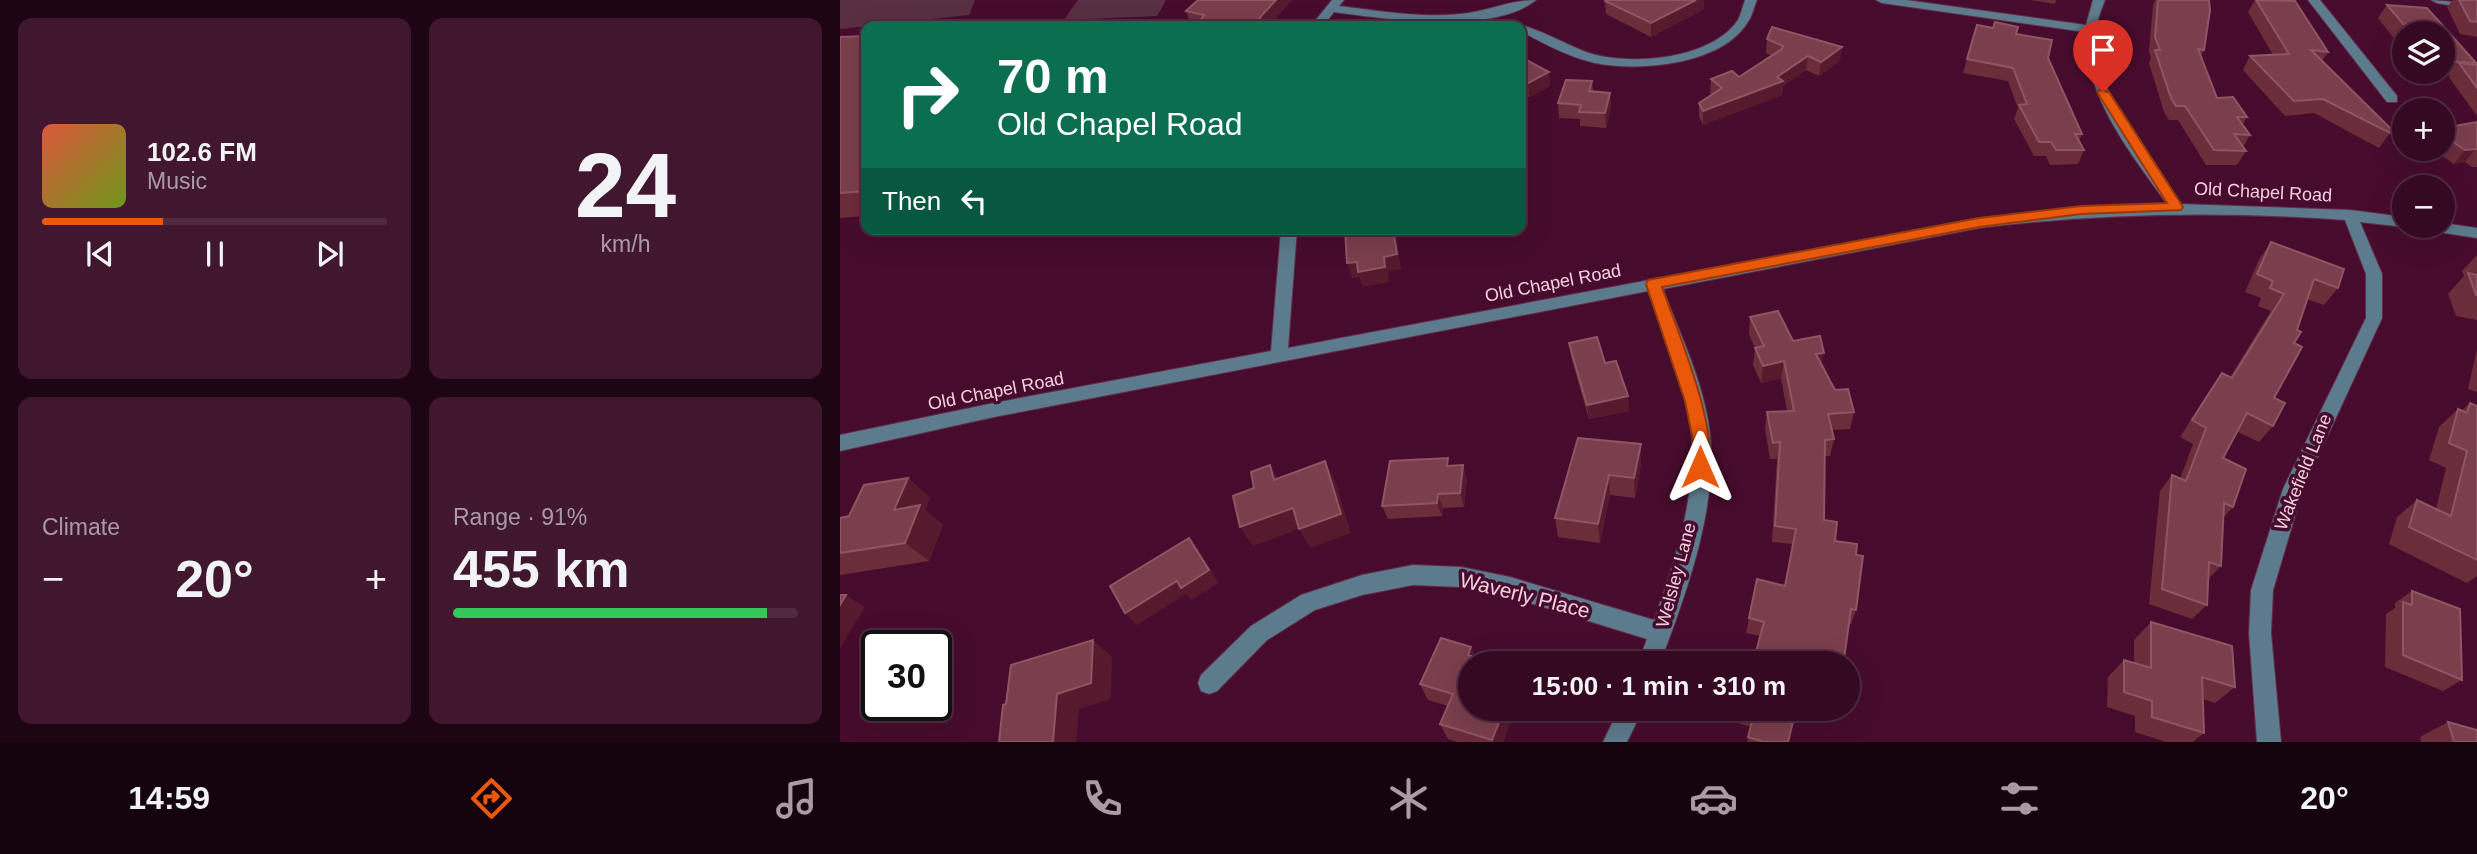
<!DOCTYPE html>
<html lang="en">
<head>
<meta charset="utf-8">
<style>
  :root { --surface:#350922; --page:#40172f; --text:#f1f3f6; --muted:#aa9aa5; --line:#4f2a40; --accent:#ea580c }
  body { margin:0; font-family:Arial,sans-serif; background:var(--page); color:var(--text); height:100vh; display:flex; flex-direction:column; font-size:26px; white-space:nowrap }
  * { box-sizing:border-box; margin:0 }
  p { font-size:23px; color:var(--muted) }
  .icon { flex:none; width:38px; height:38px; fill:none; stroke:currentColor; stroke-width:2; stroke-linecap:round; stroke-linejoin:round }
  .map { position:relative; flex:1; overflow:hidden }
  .drawer { display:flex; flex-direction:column; gap:18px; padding:18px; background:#1d0513; width:840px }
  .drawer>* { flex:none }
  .top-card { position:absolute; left:21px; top:21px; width:665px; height:214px; border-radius:14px; box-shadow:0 7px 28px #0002,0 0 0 2px var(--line); background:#0b6e4f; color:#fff; overflow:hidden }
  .controls { position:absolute; left:1552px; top:21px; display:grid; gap:14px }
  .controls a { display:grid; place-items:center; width:63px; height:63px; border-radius:50%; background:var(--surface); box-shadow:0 7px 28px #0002,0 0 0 2px var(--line); font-size:35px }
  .speed { position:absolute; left:21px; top:630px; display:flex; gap:14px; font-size:35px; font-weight:700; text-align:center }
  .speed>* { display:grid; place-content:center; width:91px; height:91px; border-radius:50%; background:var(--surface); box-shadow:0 7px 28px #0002,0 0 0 2px var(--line); line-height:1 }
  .speed .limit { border:4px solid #111; border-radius:10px; background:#fff; color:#111 }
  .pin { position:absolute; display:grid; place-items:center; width:60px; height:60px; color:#fff; margin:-72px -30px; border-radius:50% 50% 50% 0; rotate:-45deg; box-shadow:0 0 7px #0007 }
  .pin .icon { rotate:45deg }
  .me { position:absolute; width:77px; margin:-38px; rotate:0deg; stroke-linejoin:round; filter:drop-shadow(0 0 5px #0008) }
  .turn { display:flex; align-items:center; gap:24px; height:147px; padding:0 21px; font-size:32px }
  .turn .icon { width:91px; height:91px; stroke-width:2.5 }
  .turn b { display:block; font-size:49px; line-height:60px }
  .then { display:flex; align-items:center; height:66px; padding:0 21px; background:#0003; gap:14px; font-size:26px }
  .big { font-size:52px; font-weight:700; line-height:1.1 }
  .drawer .card { flex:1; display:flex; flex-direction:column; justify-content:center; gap:10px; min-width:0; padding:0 24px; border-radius:14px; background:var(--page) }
  .drawer .dial { align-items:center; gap:0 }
  .dial b { font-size:91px; line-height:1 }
  .song { display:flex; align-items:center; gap:21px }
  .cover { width:84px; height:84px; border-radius:10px; background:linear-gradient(135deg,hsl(10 70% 55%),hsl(80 70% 35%)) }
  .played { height:7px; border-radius:4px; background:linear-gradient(90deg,var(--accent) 35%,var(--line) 35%) }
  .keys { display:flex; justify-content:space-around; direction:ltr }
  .heat { display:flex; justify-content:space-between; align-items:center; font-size:38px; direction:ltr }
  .charge { height:10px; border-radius:5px; background:linear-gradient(90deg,#34c759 91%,var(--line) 0) }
  .drawer .tiles { flex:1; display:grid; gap:18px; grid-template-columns:repeat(2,1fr) }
  .trip { position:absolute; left:618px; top:651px; width:402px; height:70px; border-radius:35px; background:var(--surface); box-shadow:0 7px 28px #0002,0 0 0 2px var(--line); font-weight:700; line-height:70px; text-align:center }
  .dock { display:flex; height:112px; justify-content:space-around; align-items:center; background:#15040e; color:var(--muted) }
  .dock .icon { width:49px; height:49px }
  .dock .active { color:var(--accent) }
  .dock b { font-size:32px; color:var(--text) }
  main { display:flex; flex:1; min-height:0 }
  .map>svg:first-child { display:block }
  .green { fill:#593043 }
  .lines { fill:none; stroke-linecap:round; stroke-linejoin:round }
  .minor-casing { stroke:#632b49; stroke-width:2 }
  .minor { fill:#5c7b8c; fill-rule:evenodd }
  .wall { fill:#6c2d3a }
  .shaded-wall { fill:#57192e }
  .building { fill:#7b3e4c; stroke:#8e5563; stroke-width:2 }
  .route { fill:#ea580c; stroke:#983908; stroke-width:2 }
  .labels { text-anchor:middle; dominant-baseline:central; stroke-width:7; stroke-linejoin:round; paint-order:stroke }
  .street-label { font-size:18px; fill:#f5cede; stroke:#470c2d }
  .near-street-label { font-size:21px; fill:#f5cede; stroke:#470c2d }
</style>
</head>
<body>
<main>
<section class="drawer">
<div class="tiles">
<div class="card">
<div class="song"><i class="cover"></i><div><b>102.6 FM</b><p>Music</p></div></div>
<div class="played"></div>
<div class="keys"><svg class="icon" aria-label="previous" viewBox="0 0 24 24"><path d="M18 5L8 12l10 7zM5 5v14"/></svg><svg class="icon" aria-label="pause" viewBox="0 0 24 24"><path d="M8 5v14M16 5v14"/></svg><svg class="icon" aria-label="next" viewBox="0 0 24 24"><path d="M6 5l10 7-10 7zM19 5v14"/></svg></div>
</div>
<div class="card dial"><b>24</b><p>km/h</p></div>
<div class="card"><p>Climate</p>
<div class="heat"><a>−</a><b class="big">20°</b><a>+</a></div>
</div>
<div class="card"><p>Range · 91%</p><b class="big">455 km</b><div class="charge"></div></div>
</div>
</section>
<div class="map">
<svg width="1637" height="742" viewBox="0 0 1637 742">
  <rect width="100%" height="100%" fill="#470c2d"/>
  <g class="green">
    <polygon points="0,0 135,0 129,15 0,29"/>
    <polygon points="238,0 326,0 317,16 224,20"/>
  </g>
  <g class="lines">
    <g class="minor-casing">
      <g id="minor">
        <path d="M 492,0 L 504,0 L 499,6 C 539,11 580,18 620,14 C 646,12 670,0 696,0 C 653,35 546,19 494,12 L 483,26 L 471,26 Z"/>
        <path d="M 905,0 L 917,0 C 914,6 913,14 909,20 C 884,65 800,72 755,63 C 729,57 704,44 681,31 L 681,26 L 676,26 C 685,21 734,49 749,53 C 790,66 871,60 898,20 C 901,14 903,6 905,0 Z"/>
        <path d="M 1036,0 L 1066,0 L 1246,25 L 1253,0 L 1265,0 C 1262,8 1258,17 1257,26 C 1248,88 1308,157 1341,204 L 1510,210 L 1564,217 L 1564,226 L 1568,226 L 1564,227 L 1520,222 L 1542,274 L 1542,318 L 1463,489 L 1433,590 L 1431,633 L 1441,742 L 1417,742 L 1409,633 L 1411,590 L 1443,489 L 1526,318 L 1526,274 L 1505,220 C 1382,211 1261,213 1139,228 L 823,289 C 839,332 860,374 868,420 C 882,497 847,592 820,663 L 798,663 L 807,639 L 670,597 L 621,587 L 573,585 L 522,595 L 475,610 L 427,640 L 377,691 L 369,694 L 361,691 L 358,683 L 361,675 L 411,626 L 461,595 L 522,575 L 573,565 L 621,567 L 670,577 L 814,620 C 836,559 860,486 850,420 C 842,375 823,334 808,291 L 154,417 L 0,451 L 0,435 L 154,403 L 431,351 L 441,229 L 457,229 L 448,348 L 1139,218 L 1245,208 L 1327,204 C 1290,152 1246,99 1245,32 L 1042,3 Z"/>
        <polygon points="1468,0 1480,0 1557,96 1557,102 1547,102"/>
        <polygon points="1591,0 1637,4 1637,10 1597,3"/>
        <polygon points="1603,223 1637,228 1637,238 1591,231 1583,226 1603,226"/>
        <polygon points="779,709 803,709 787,742 763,742"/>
      </g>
    </g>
    <use href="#minor" class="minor"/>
  </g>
  <g class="wall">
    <polygon points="358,0 452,0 429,26 357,26 351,25 346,11"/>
    <polygon points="1190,0 1216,0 1215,4"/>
    <polygon points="1315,0 1369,0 1364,50 1361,56 1377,98 1407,117 1403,124 1410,135 1403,147 1406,151 1397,165 1366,165 1338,120 1329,120 1324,112 1309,63 1311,58 1309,51 1313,5"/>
    <polygon points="1415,0 1440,0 1488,52 1482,61 1552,130 1539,148 1474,113 1445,116 1403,70 1410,56 1433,55 1408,12"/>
    <polygon points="1613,0 1637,0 1637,37 1620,34 1607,7"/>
    <polygon points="765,1 864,9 811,37 766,14"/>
    <polygon points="1547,5 1587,8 1636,63 1635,65 1637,65 1637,116 1609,77 1610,76 1584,74 1582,72 1603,72 1603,33 1564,33 1564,51 1538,18"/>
    <polygon points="1137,25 1176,34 1208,58 1242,134 1239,141 1244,150 1238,164 1210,165 1206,156 1194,156 1174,119 1178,108 1168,81 1123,73"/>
    <polygon points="26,36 26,216 0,218 0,37"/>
    <polygon points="927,39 1000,61 979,76 966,70 943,86 942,95 863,125 859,117 859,103 872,95 870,93 871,79 899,77 932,56 926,53"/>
    <polygon points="681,57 709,72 710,86 689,97 681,93"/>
    <polygon points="752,81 753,92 770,93 771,107 766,128 740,126 740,119 719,118 718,103"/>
    <polygon points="1637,122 1637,167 1632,167 1625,162 1614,164 1592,149 1603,149 1603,128"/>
    <polygon points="1431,242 1498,288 1484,305 1467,299 1457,330 1454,343 1434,398 1433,426 1419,442 1398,432 1383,458 1393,507 1383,518 1381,566 1368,579 1367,605 1352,619 1309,604 1320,491 1332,475 1340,479 1353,444 1340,437 1370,390 1382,373 1390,377 1431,311 1418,306 1421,298 1405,292 1419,260"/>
    <polygon points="1637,255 1637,320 1616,316 1608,294 1624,276 1622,271"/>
    <polygon points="910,317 953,341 981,364 995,390 1014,412 1010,429 992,430 994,439 990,456 985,456 984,520 995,541 1016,610 1011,624 1009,624 1004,659 1002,663 913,663 920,636 906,633 909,618 945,586 952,544 932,542 937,459 930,459 925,429 927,412 947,411 941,378 921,383 913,365 915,348 909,334"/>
    <polygon points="729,343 765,363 789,411 749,419 731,357"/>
    <polygon points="1637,349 1637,392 1628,389"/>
    <polygon points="1630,403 1637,406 1637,576 1627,583 1549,544 1557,517 1577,500 1596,509 1606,468 1589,460 1599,427 1618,409 1621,411"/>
    <polygon points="738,438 801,465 795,498 770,495 760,543 718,537 715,518"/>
    <polygon points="610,466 627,479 624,507 603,508 602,516 548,519 542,506"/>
    <polygon points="68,478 90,498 85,510 103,525 89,561 0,575 0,518 9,516"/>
    <polygon points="1572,591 1622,680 1603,691 1545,667 1546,614 1555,608 1555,603"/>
    <polygon points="1311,622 1395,687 1375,703 1363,699 1364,733 1353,742 1326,742 1295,732 1295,716 1267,707 1268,677 1284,660 1294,663 1294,640"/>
    <polygon points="631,647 635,658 675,709 663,742 617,742 608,739 600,724 608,706 588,700 580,684"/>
    <polygon points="901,709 956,709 948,742 907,742 911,727 898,723"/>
    <polygon points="1608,722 1637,742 1581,742 1580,737"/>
  </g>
  <g class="shaded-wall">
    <polygon points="436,0 452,0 429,26 415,26 422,15"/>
    <polygon points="856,0 864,0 864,9 811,37 811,23"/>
    <polygon points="1002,47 1000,61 979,76 981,62"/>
    <polygon points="968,56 966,70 943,86 942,95 863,125 863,111 937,77"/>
    <polygon points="709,72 710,86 689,97 688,83"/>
    <polygon points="770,93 771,107 766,128 765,113"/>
    <polygon points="1636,148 1625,162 1614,164 1625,150"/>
    <polygon points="553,229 555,229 561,269 548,271 549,282 523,287 519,277 512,278 507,263 544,257"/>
    <polygon points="984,353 980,370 976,354"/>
    <polygon points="944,361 941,378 921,383 923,366"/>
    <polygon points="788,396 789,411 749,419 747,405"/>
    <polygon points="801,444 801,465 795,498 794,478"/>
    <polygon points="485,461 495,481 511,533 470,548 459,529"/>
    <polygon points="430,465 442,485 434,480"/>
    <polygon points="623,465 627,479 624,507 620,493"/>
    <polygon points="769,475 770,495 760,543 758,524"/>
    <polygon points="68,478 90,498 85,510 103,525 89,561 65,543 54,510"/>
    <polygon points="598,494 603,508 602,516 597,503"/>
    <polygon points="453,508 464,527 413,546 400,527"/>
    <polygon points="349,538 359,551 379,583 351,600 346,594 297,625 285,613"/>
    <polygon points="6,595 25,607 0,648 0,605"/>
    <polygon points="253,640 272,657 271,699 239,709 236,742 213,742 217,694"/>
    <polygon points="631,647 638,663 628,655"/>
    <polygon points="664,709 675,709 663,742 653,742 652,740"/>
  </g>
  <g class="building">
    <polygon points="358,0 436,0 422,15 415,26 357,26 364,15 346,11"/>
    <polygon points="766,0 856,0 811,23 765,1"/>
    <polygon points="1318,0 1369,0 1370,10 1364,50 1358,49 1377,98 1393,97 1407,117 1397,117 1410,135 1394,134 1406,151 1374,150 1345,106 1336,106 1331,98 1315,50 1320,50 1315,37"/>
    <polygon points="1416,0 1455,1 1488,52 1471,50 1552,130 1550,133 1483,99 1454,101 1410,56 1449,54"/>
    <polygon points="1619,0 1637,0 1637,22 1630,21"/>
    <polygon points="1547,5 1587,8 1636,63 1603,61 1603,33 1571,33"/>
    <polygon points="1155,22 1178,27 1176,34 1212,40 1208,58 1242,134 1235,134 1244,150 1216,150 1211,142 1199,142 1179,105 1187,104 1173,68 1127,59 1137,25 1153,28"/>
    <polygon points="98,23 95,26 52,26 53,25"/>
    <polygon points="932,27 1002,47 981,62 968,56 937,77 943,81 863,111 859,103 882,88 871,79 892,71 899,77 942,49 943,46 927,39"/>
    <polygon points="26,36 26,191 0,193 0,37"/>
    <polygon points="681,57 709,72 688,83 681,79"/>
    <polygon points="1619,63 1637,65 1637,88"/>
    <polygon points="726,80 752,81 749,91 770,93 765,113 739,112 741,105 718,103"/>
    <polygon points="1637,122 1637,149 1625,150 1603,135 1603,128"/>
    <polygon points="505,229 553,229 557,254 544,257 545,267 518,272 517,262 507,263"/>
    <polygon points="1431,242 1504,269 1498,288 1474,279 1457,330 1461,332 1454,343 1462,347 1434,398 1445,403 1433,426 1407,413 1383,458 1406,469 1393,507 1384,503 1381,566 1369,562 1367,605 1322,589 1332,475 1346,481 1366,428 1352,420 1382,373 1392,378 1444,294 1430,288 1433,281 1417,274"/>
    <polygon points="1628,273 1637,275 1637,295 1636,295"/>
    <polygon points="938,311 953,341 980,336 984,353 976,354 995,390 1008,389 1014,412 988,414 994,439 985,440 984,520 997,522 995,541 1017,544 1016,555 1023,556 1016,610 1011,609 1004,659 968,650 965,663 913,663 924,622 909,618 917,579 945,586 956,529 935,526 940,442 933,443 927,412 954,411 944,361 923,366 915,348 924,346 910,317"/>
    <polygon points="757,337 765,363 776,361 788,396 747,405 729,343"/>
    <polygon points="1630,403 1637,406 1637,560 1569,527 1577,500 1611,516 1627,451 1609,443 1618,409 1627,413"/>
    <polygon points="738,438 801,444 794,478 769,475 758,524 715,518"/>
    <polygon points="608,458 607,466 623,465 620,493 598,494 597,503 542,506 550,461"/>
    <polygon points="485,461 501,514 459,529 453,508 400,527 393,496 414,488 411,472 430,465 434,480"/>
    <polygon points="68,478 54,510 80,505 65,543 0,553 0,518 9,516 24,485"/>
    <polygon points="349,538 369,570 341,588 337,581 285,613 270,586"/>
    <polygon points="1572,591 1620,609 1622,680 1563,655 1563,602 1572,605"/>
    <polygon points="0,595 6,595 0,605"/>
    <polygon points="1311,622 1392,646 1395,687 1362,677 1364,733 1312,717 1312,701 1284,692 1284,660 1311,668"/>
    <polygon points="601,638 631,647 628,655 654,663 630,663 630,709 664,709 652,740 600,724 613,694 580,684"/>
    <polygon points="253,640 251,683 217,694 213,742 159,742 163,705 166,704 171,665"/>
    <polygon points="901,709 956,709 948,742 924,742 908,737 914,714 901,711"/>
    <polygon points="1608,722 1637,730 1637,742 1614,742"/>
  </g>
  <path class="route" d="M 1259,90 L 1269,92 L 1343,207 L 1341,210 L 1241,214 L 1139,227 L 822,287 C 835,325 883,437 866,472 L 854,472 L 853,440 L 845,401 L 806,284 L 808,280 L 1139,218 L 1241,206 L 1327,203 L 1257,92 Z"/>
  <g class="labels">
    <g class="street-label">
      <text transform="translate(1423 192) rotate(3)">Old Chapel Road</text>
      <text transform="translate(713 283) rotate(-11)">Old Chapel Road</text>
      <text transform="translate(156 391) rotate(-11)">Old Chapel Road</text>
      <text transform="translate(1463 472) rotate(-68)">Wakefield Lane</text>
      <text transform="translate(836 575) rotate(-75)">Welsley Lane</text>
    </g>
    <g class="near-street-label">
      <text transform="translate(685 595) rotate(14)">Waverly Place</text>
    </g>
  </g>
</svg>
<div class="controls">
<a><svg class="icon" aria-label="layers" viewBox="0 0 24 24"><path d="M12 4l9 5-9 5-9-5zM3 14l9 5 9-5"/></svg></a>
<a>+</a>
<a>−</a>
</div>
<div class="speed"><div class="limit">30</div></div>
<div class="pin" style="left:1263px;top:92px;background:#d93025"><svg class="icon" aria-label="arrive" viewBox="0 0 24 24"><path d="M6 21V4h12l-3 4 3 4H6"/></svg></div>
<svg class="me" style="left:860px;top:467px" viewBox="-20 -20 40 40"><path d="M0-17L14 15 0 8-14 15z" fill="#ea580c" stroke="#fff" stroke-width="4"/></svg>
<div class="trip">15:00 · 1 min · 310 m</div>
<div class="top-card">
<div class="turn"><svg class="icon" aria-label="right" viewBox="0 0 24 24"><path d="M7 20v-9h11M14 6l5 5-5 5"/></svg><div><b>70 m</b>Old Chapel Road</div></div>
<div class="then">Then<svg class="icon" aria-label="left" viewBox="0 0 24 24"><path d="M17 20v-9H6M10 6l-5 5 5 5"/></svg></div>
</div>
</div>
</main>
<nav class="dock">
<b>14:59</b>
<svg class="icon active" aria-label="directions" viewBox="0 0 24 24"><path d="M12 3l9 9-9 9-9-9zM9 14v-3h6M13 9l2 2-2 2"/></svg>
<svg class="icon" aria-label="music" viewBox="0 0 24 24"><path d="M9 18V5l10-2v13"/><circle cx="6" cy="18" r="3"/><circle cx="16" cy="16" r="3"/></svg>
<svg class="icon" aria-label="phone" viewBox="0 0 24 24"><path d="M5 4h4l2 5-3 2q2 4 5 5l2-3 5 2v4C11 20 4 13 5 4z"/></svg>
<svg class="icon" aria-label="climate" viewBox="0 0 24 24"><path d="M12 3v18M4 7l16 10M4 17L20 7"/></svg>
<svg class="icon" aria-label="car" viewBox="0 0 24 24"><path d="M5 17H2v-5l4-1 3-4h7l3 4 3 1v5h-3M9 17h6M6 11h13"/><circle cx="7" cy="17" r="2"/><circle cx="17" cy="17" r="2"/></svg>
<svg class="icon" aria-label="filters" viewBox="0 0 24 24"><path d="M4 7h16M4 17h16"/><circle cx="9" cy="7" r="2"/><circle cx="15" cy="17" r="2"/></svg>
<b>20°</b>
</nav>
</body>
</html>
